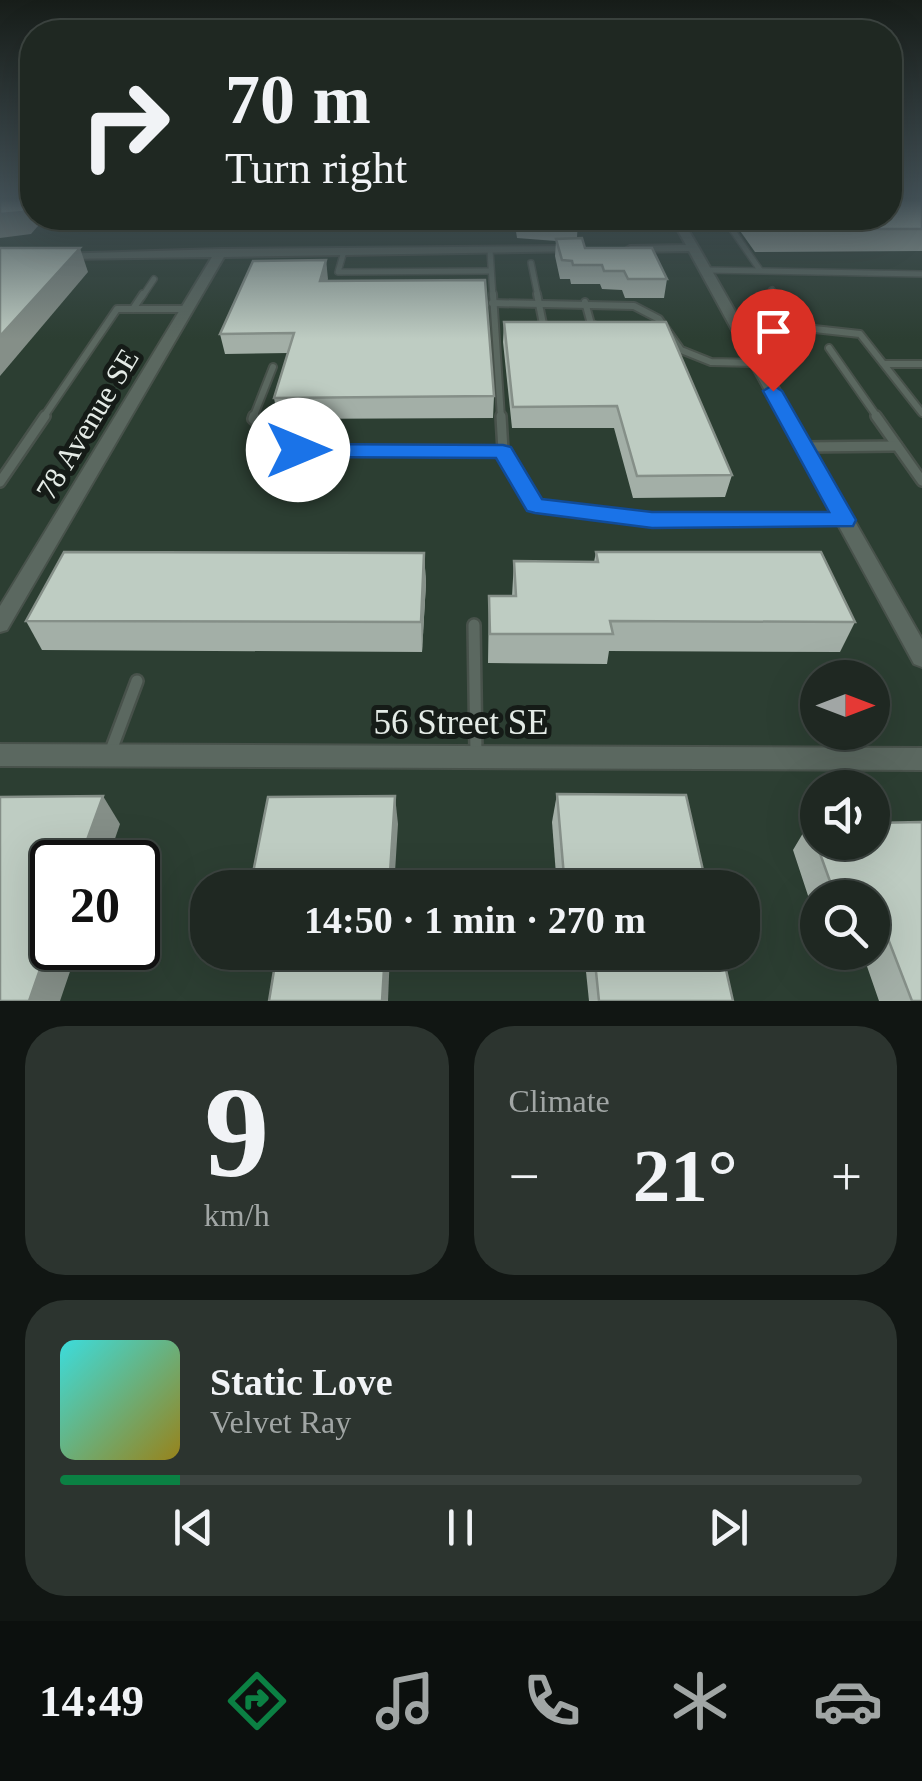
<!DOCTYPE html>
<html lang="en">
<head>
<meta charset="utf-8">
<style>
  :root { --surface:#1f2822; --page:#2c342f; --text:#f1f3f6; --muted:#a1a6a5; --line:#3c4440; --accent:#0b8043 }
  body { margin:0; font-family:"Times New Roman",serif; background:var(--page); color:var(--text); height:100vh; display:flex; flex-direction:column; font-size:38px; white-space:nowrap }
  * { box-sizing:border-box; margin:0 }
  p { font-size:32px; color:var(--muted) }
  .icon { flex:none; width:55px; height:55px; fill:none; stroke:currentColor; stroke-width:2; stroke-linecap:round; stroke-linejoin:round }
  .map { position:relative; height:1001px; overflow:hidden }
  .sheet { display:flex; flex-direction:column; gap:25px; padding:25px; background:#111613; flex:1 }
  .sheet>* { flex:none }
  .hud { position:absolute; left:20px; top:20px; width:882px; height:210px; border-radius:40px; box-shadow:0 10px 40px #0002,0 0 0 2px var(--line); background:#1f2822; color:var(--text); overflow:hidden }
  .needle { width:65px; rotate:90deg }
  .fabs { position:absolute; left:800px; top:660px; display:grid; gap:20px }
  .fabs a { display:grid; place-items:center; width:90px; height:90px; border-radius:50%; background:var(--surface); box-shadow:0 10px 40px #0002,0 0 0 2px var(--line); font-size:50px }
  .speed { position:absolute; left:30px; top:840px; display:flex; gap:20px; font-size:50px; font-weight:700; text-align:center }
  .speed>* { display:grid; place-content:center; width:130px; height:130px; border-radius:50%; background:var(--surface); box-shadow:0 10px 40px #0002,0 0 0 2px var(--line); line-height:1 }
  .speed .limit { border:5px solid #111; border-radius:15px; background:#fff; color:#111 }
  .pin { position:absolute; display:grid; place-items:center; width:85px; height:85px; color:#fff; margin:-102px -42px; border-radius:50% 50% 50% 0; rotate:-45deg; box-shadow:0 0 10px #0007 }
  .pin .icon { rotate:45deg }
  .me { position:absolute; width:110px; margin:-55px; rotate:90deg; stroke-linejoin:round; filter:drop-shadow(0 0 8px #0008) }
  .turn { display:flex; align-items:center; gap:35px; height:210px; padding:0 40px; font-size:45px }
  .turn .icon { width:130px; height:130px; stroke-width:2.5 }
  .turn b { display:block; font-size:70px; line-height:85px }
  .big { font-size:75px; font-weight:700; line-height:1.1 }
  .sheet .card { flex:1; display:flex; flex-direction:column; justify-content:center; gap:15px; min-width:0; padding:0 35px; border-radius:40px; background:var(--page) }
  .sheet .dial { align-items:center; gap:0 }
  .dial b { font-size:130px; line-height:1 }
  .song { display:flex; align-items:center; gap:30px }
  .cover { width:120px; height:120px; border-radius:15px; background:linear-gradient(135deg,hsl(180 70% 55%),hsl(50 70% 35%)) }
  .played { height:10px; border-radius:5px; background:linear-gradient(90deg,var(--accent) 15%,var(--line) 15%) }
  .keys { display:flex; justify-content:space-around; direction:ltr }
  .heat { display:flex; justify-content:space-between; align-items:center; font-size:55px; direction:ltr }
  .sheet .tiles { flex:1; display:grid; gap:25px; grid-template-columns:1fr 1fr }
  .card:last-child { grid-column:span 2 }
  .trip { position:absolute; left:190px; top:870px; width:570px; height:100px; border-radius:40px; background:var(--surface); box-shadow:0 10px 40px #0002,0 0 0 2px var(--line); font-weight:700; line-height:100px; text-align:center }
  .tab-bar { display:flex; height:160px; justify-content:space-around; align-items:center; background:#0c100e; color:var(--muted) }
  .tab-bar .icon { width:70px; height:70px }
  .tab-bar .current { color:var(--accent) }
  .tab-bar b { font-size:45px; color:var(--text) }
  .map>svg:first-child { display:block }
  .built { fill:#2c3e32; fill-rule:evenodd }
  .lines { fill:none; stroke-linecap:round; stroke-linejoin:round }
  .service-far3-casing { stroke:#48524b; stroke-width:8 }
  .service-far2-casing { stroke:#48524b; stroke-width:10 }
  .service-far1-casing { stroke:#48524b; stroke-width:14 }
  .service-casing { stroke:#48524b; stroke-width:16 }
  .minor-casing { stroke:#48524b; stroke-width:4 }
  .service-far3 { stroke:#5b6860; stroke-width:5 }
  .service-far2 { stroke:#5b6860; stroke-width:6 }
  .service-far1 { stroke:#5b6860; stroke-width:9 }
  .service { stroke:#5b6860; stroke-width:11 }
  .minor { fill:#5b6860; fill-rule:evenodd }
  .wall { fill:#a3afa7 }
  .shaded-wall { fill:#858f88 }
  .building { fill:#beccc2; stroke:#858f88; stroke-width:2.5 }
  .route { fill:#1a73e8; stroke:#114b97; stroke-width:2.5 }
  .labels { text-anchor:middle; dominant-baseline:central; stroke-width:10; stroke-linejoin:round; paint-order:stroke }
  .street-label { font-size:30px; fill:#e4ebe6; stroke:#151b17 }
  .near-street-label { font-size:35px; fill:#e4ebe6; stroke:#151b17 }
</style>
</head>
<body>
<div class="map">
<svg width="922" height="1001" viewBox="0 0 922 1001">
  <rect width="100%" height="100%" fill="#29352d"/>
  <path class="built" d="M 0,199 L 32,218 L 890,218 L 922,199 L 922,1001 L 0,1001 ZM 818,678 L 872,678 L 872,732 L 818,732 ZM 818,788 L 872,788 L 872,842 L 818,842 ZM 52,862 L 138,862 L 138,948 L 52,948 ZM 208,888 L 742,888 L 742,952 L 208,952 ZM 818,898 L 872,898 L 872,952 L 818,952 Z"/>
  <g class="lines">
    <g class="service-far3-casing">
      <g id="service-far3">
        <polyline points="724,218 760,270"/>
        <polyline points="490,250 493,297"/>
        <polyline points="344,251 338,272 490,271"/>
        <polyline points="531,263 538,297"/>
        <polyline points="706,270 922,274"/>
        <polyline points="772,290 776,297"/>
        <polyline points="142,297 154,279"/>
      </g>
    </g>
    <g class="service-far2-casing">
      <g id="service-far2">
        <polyline points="493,294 501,418"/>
        <polyline points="537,294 544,329"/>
        <polyline points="585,302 591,324 599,327"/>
        <polyline points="492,303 634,306 659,319 681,350 711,362 757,363"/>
        <polyline points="133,309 143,294"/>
        <polyline points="737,327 796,327 775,294"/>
        <polyline points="796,327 860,334 922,413"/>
        <polyline points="829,348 878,418"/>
        <polyline points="885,364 922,364"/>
        <polyline points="43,418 117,309 188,309"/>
        <polyline points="253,418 273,367"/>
      </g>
    </g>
    <g class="service-far1-casing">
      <g id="service-far1">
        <polyline points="254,416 253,419 298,450 503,451 535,505 652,520 845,520"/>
        <polyline points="501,416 503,451"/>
        <polyline points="876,416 922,481"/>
        <polyline points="804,447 897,446"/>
        <polyline points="0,482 45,416"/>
      </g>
    </g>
    <g class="service-casing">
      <g id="service">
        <polyline points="474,625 476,754"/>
        <polyline points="110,753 137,681"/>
      </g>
    </g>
    <g class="minor-casing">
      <g id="minor">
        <polygon points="671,218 681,218 699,248 922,639 922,667 914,664 689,251 630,252 625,249 630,246 686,245"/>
        <polygon points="579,246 584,249 583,251 224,257 7,630 0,632 0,606 212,257 60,259 56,258 56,254 221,249"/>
        <polygon points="0,744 922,748 922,770 0,766"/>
      </g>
    </g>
    <use href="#service-far3" class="service-far3"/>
    <use href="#service-far2" class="service-far2"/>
    <use href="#service-far1" class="service-far1"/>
    <use href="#service" class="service"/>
    <use href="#minor" class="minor"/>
  </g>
  <g class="wall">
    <polygon points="922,199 922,251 755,252 731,218 890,218"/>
    <polygon points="82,218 214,218 212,222 142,224 138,230 87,232"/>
    <polygon points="363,218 407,218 406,222 364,222"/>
    <polygon points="514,218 578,218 577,238 585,248 667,279 664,298 625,298 622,290 602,289 600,284 571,284 570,279 560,279 555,256 556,241 517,238"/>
    <polygon points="326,260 327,281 494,396 493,418 278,419 274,398 288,353 225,354 220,334"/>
    <polygon points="504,322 732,475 725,497 633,498 614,428 512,428 503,342"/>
    <polygon points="596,552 855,622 840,652 609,651 607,664 488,663 489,596 512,596 514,561 594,562"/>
    <polygon points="424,553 426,583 422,652 42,650 26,621"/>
    <polygon points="557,794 707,888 557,888 552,822"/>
    <polygon points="922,822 922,1001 879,1001 862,952 872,952 872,898 818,898 818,926 793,850 809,823"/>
    <polygon points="584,952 722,952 733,1001 589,1001"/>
  </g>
  <g class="shaded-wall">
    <polygon points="32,200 32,218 45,218 31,234 0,238 0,214"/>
    <polygon points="135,218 140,218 142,224 138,230"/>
    <polygon points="80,248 88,272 0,376 0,336"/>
    <polygon points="326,260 328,279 322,300 320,281"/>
    <polygon points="424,553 426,583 422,652 421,622"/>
    <polygon points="103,796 120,824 107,862 79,862"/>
    <polygon points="395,796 398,824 394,888 389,888"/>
    <polygon points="52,935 52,948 78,948 60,1001 29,1001"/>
    <polygon points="385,952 390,952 388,1001 382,1001"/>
  </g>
  <g class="building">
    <polygon points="0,199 32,199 32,200 23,212 0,214"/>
    <polygon points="890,199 922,199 922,229 761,229 752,218 890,218"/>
    <polygon points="550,218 578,218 579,220"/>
    <polygon points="582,238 585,248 652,248 667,279 628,279 624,271 604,271 602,265 573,265 572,261 562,260 556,239"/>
    <polygon points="0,248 80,248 0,336"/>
    <polygon points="326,260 320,281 485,280 494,396 274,398 294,333 220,334 253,261"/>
    <polygon points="504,322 666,322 732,475 637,476 617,406 513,407"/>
    <polygon points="64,552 424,553 421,622 26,621"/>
    <polygon points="596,552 821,552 855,622 610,621 613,634 490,634 489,596 516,596 514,561 598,562"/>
    <polygon points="557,794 686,795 707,888 565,888"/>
    <polygon points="103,796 79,862 52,862 52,935 29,1001 0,1001 0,797"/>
    <polygon points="395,796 389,888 250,888 268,797"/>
    <polygon points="922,822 922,1001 912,1001 882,923 872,923 872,898 836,898 809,823 818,823 818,842 872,842 872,823"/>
    <polygon points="277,952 385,952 382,1001 269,1001"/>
    <polygon points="594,952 722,952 733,1001 599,1001"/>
  </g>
  <linearGradient id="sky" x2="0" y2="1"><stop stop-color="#171d19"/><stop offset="0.59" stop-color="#435157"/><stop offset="1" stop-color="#435157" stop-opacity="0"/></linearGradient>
  <rect width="922" height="339" fill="url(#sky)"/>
  <polygon class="route" points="773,385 782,391 856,520 853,526 652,528 535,513 527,511 496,458 298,457 287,450 298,444 503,445 511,447 542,499 652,512 829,512 763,391"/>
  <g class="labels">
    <g class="street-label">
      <text transform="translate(87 424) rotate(-59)">78 Avenue SE</text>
    </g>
    <g class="near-street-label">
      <text x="461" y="722">56 Street SE</text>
    </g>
  </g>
</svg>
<div class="fabs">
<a><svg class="needle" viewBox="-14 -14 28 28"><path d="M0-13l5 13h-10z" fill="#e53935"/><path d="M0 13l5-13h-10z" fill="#a1a6a5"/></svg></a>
<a><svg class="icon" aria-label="sound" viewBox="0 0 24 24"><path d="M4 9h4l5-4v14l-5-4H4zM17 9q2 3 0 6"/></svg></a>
<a><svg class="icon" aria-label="search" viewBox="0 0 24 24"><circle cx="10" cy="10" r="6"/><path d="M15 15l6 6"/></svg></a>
</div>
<div class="speed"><div class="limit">20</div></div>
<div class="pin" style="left:773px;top:391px;background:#d93025"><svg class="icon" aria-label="arrive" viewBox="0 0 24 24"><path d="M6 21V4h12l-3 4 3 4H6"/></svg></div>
<svg class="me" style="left:298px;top:450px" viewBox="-20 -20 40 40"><circle r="19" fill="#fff"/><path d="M0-13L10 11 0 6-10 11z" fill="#1a73e8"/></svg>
<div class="trip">14:50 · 1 min · 270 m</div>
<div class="hud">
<div class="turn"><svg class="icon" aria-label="right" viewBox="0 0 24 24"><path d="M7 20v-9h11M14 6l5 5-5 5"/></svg><div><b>70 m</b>Turn right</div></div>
</div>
</div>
<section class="sheet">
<div class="tiles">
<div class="card dial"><b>9</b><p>km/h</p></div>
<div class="card"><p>Climate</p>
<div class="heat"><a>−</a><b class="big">21°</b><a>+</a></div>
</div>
<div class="card">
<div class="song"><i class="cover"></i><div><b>Static Love</b><p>Velvet Ray</p></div></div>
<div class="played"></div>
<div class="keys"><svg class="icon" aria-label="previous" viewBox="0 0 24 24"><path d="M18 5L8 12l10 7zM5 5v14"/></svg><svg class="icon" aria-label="pause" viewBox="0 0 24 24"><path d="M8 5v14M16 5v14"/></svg><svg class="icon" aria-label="next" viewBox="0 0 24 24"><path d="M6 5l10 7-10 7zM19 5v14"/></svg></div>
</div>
</div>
</section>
<nav class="tab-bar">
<b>14:49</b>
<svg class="icon current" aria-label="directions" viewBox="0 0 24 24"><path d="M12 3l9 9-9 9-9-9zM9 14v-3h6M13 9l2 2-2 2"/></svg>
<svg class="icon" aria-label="music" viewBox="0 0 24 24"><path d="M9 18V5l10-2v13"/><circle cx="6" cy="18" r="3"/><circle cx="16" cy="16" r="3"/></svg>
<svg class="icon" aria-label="phone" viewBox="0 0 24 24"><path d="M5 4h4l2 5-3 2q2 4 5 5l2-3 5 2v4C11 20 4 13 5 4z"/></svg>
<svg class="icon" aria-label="climate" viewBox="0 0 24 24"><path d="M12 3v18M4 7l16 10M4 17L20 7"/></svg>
<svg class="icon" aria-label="car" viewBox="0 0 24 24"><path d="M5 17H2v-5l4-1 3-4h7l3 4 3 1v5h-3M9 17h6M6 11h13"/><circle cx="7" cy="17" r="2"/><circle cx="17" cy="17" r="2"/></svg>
</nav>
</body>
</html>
